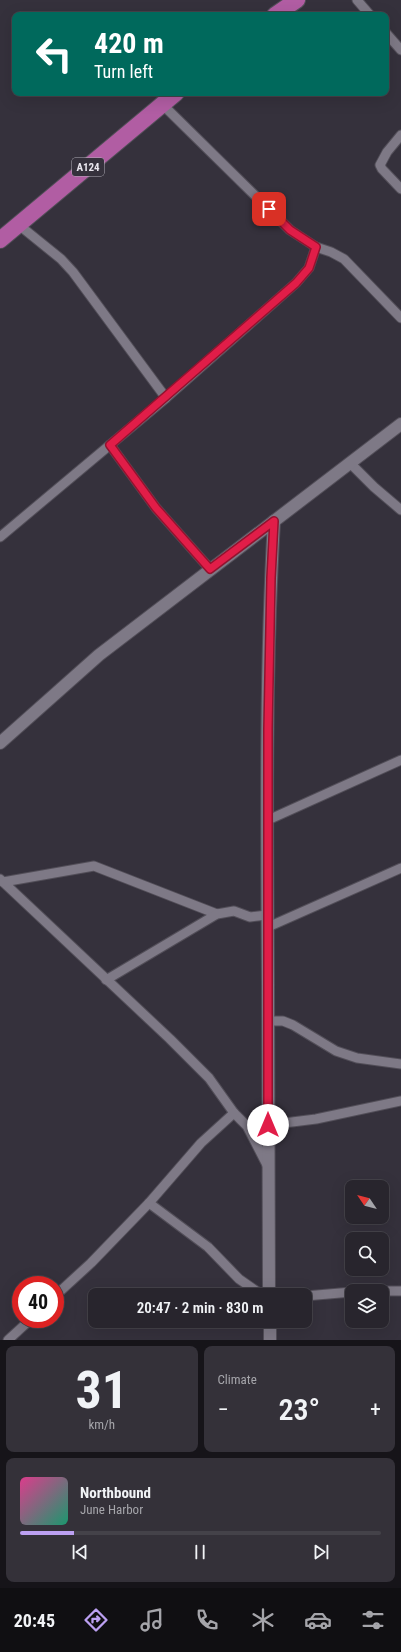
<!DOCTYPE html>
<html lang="en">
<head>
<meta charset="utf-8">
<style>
  :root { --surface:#28252d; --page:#343139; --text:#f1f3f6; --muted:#a5a5aa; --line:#444249; --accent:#bca0f2 }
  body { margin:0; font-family:"Roboto Condensed",sans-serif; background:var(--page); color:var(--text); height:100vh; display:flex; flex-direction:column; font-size:15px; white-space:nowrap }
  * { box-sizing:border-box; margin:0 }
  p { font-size:13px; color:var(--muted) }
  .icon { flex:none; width:22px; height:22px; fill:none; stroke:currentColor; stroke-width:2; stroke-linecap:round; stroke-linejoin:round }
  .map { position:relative; height:1340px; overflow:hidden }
  .side { display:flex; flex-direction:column; gap:6px; padding:6px; background:#161419; flex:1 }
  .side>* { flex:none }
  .banner { position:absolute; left:12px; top:12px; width:377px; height:84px; border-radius:8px; box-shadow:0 4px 16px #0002,0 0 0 1px var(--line); background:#00695c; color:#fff; overflow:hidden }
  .needle { width:26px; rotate:305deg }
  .controls { position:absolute; left:345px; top:1180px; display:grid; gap:8px }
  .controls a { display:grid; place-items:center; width:44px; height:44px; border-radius:8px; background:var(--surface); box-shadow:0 4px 16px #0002,0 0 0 1px var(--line); font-size:20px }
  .speed { position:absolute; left:12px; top:1276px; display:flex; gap:8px; font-size:20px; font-weight:700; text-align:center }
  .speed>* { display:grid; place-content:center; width:52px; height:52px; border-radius:50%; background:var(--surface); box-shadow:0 4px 16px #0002,0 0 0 1px var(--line); line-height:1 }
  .speed .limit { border:6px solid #d22; background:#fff; color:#111 }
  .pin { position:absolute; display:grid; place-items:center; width:34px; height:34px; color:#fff; margin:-17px; border-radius:8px; box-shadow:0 2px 6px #0006 }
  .me { position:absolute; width:44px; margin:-22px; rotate:0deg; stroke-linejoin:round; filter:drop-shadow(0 0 3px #0008) }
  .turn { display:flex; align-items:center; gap:14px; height:84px; padding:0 16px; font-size:18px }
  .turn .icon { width:52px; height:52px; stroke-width:2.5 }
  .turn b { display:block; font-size:28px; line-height:34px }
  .big { font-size:30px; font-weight:600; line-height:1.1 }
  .side .tile { flex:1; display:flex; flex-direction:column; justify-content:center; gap:6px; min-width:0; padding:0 14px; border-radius:8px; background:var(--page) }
  .side .dial { align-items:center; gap:0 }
  .dial b { font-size:52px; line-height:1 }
  .song { display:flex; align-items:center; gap:12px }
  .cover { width:48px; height:48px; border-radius:6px; background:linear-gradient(135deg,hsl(330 70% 55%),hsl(160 70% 35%)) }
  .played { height:4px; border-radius:2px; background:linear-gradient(90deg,var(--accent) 15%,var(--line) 15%) }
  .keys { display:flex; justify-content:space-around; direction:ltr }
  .heat { display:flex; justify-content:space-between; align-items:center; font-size:22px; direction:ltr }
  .side .tiles { flex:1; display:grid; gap:6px; grid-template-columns:1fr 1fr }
  .tile:last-child { grid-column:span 2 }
  .trip { position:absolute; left:88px; top:1288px; width:224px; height:40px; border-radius:8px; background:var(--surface); box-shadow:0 4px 16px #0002,0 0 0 1px var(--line); font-weight:600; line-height:40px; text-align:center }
  .dock { display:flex; height:64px; justify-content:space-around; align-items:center; background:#100f12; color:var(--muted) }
  .dock .icon { width:28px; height:28px }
  .dock .on { color:var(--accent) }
  .dock b { font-size:18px; color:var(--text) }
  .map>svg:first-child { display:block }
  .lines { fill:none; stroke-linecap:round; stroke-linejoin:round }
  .street-casing { stroke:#524e58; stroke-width:11 }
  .secondary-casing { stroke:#524e58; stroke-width:14 }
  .highway-casing { stroke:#524e58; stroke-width:18 }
  .street { stroke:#7e7986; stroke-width:9 }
  .secondary { stroke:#7e7986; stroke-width:12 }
  .highway { stroke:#b15da3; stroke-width:16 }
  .route-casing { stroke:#92132f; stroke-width:10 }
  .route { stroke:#e11d48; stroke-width:7 }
  .labels { text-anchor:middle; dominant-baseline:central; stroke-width:4; stroke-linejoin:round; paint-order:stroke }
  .shield { fill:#35313c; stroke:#b3b0b9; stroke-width:1 }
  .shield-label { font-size:11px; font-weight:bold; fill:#e9e6ee }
</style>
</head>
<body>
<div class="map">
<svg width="401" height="1340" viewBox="0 0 401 1340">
  <rect width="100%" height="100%" fill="#35313c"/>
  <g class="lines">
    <g class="street-casing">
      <g id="street">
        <polyline points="357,0 370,15"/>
        <polyline points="386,33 401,50"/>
        <polyline points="163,105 290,230 316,247 331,252 344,259 401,318"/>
        <polyline points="401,135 387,152 380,165 382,169 401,189"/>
        <polyline points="19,225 61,259 73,272 166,398"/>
        <polyline points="110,445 156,508 210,569"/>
        <polyline points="351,464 374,487 401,510"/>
        <polyline points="0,537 166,398 296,283 309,268 316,247"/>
        <polyline points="268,820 401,760"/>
        <polyline points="0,879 170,1039 209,1078 234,1113 247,1126 267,1165"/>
        <polyline points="3,882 94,866 217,914"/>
        <polyline points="268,927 401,868"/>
        <polyline points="106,980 217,914 234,911 250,917 267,915"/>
        <polyline points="268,1021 283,1021 293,1025 336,1051 357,1058 401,1064"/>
        <polyline points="268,1125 316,1119 401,1101"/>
        <polyline points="149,1203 208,1247 239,1279 262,1295"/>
        <polyline points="382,1291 401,1291"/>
        <polyline points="55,1296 91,1263 149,1203 201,1143 234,1113"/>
        <polyline points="305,1296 352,1292"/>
        <polyline points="8,1340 31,1319"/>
      </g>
    </g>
    <g class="secondary-casing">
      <g id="secondary">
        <polyline points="0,743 99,655 401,424"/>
        <path d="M 269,1295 C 268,1191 269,1088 268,984 C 267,830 265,675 274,521"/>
        <polyline points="270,1321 270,1340"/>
      </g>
    </g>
    <g class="highway-casing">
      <g id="highway">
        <polyline points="275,15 297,0"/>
        <polyline points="0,240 176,93"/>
      </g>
    </g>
    <use href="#street" class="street"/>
    <use href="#secondary" class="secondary"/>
    <use href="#highway" class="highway"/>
  </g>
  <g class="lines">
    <g class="route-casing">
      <polyline id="route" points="268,1125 268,729 271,578 274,521 210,569 156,508 110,445 296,283 309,268 316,247 290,230 269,209"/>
    </g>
    <use href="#route" class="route"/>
  </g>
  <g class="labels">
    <rect class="shield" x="72" y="158" width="32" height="18" rx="3"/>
    <g class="shield-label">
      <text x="88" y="167">A124</text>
    </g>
  </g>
</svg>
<div class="controls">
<a><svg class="needle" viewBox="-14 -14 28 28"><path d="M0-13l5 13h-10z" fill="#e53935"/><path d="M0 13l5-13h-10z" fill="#a5a5aa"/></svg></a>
<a><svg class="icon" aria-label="search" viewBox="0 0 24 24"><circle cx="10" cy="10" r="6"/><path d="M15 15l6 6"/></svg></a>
<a><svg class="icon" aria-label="layers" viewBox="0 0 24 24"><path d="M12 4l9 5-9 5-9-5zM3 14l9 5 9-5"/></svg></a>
</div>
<div class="speed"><div class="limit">40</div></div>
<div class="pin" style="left:269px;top:209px;background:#d93025"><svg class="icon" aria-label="arrive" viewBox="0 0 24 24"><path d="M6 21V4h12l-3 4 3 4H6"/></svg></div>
<svg class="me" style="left:268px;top:1125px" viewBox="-20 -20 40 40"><circle r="19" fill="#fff"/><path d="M0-13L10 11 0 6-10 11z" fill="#e11d48"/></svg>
<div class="trip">20:47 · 2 min · 830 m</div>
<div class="banner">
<div class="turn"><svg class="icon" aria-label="left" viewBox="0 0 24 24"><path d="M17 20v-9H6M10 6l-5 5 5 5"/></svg><div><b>420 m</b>Turn left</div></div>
</div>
</div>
<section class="side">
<div class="tiles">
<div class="tile dial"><b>31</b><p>km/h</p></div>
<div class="tile"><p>Climate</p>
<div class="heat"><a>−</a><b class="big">23°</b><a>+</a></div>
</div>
<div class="tile">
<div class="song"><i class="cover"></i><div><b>Northbound</b><p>June Harbor</p></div></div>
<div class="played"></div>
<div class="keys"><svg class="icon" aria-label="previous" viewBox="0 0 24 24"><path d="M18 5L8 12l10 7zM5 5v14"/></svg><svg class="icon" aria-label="pause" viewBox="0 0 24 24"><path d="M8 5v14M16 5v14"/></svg><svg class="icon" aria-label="next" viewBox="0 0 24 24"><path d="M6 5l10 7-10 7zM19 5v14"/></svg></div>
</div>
</div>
</section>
<nav class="dock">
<b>20:45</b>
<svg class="icon on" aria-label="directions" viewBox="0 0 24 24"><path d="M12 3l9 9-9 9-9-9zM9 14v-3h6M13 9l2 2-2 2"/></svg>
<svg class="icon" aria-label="music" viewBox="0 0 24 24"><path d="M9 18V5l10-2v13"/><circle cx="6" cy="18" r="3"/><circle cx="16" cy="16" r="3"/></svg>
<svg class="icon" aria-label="phone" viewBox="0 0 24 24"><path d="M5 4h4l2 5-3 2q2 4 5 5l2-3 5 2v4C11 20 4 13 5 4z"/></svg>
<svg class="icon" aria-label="climate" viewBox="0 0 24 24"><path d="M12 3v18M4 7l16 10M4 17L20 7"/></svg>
<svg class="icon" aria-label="car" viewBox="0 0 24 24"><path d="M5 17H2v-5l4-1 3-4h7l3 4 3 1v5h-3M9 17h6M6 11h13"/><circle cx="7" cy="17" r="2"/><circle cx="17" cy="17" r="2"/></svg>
<svg class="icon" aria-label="filters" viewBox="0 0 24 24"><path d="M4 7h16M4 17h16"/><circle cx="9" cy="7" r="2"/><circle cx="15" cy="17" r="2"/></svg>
</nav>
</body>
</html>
